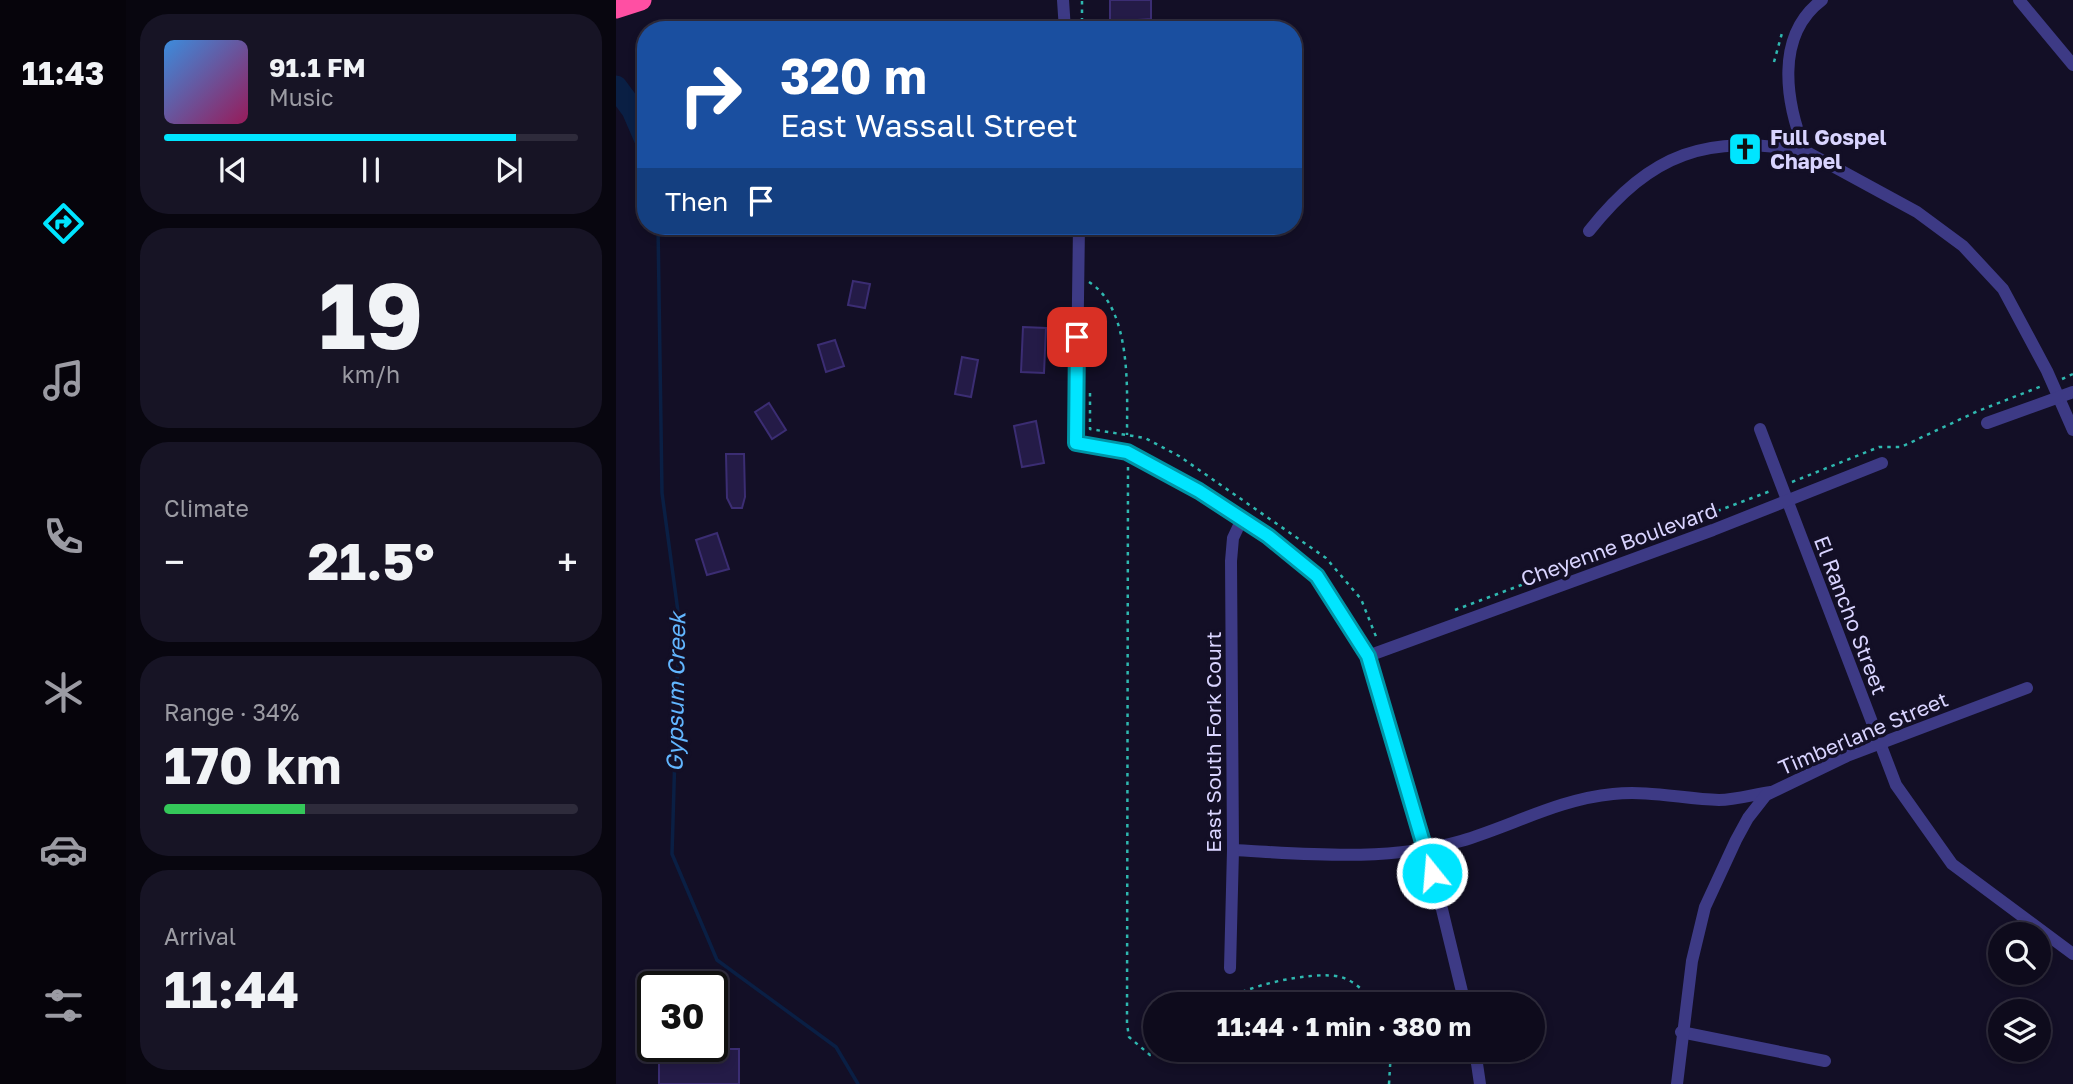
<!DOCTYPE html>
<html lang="en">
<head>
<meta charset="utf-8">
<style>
  :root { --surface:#0e0b1c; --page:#171425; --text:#f1f3f6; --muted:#9b9ba3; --line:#2e2b3b; --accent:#00e5ff }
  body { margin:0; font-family:"Golos Text",sans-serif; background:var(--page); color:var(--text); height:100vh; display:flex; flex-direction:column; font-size:26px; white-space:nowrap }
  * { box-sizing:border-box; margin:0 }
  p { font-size:23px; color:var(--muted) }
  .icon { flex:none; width:38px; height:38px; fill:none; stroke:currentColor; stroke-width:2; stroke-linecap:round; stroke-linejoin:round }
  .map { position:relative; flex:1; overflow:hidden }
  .side { display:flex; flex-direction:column; gap:14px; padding:14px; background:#08060f; width:490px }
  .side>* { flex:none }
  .banner { position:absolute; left:21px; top:21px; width:665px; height:214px; border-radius:28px; box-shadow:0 4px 10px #0003,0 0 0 2px var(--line); background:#1a4fa0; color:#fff; overflow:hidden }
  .controls { position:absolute; left:1372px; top:922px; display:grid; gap:14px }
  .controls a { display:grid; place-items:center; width:63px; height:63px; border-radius:50%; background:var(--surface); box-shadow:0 4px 10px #0003,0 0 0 2px var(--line); font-size:35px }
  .speed { position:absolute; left:21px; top:971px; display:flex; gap:14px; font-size:35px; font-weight:700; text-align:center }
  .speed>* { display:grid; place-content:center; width:91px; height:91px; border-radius:50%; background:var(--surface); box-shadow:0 4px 10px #0003,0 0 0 2px var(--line); line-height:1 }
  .speed .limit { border:4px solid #111; border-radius:10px; background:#fff; color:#111 }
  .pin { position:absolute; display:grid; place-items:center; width:60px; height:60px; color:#fff; margin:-30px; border-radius:14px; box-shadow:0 4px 10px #0006 }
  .me { position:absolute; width:77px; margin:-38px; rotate:343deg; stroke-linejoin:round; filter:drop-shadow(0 0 5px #0008) }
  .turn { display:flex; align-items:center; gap:24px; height:147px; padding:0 28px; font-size:32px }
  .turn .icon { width:91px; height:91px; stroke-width:2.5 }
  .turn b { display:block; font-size:49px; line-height:60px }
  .then { display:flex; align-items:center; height:66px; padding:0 28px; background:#0003; gap:14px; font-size:26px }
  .big { font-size:52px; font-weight:700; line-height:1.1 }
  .side .tile { flex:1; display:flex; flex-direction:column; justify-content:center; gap:10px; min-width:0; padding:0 24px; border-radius:28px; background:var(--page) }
  .side .dial { align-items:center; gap:0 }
  .dial b { font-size:91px; line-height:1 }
  .song { display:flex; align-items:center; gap:21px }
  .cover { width:84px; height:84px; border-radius:10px; background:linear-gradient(135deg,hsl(210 70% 55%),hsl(330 70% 35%)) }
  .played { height:7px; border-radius:4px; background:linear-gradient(90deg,var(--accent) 85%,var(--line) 85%) }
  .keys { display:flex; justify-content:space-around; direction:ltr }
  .heat { display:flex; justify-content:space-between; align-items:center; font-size:38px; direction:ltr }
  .charge { height:10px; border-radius:5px; background:linear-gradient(90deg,#34c759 34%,var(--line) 0) }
  .trip { position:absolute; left:527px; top:992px; width:402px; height:70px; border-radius:35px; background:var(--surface); box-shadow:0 4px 10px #0003,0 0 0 2px var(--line); font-weight:700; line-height:70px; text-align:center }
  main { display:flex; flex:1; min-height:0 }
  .dock { display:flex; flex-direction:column; width:126px; justify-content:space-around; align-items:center; background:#06040b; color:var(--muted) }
  .dock .icon { width:49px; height:49px }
  .dock .active { color:var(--accent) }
  .dock b { font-size:32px; color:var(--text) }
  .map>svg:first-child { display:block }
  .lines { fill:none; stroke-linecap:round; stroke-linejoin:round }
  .stream { stroke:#0a1f44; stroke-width:3.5 }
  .river { stroke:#0a1f44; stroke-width:23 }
  .building { fill:#241b47; stroke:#3b2d73; stroke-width:2 }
  .path { stroke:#2fb8b0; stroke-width:2.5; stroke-dasharray:3.5 5; stroke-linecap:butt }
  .street { stroke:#3d3a85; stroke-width:12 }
  .highway { stroke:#ff4fa3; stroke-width:21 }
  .route-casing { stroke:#0095a6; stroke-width:18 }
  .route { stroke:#00e5ff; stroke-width:12 }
  .labels { text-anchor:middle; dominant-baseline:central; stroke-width:7; stroke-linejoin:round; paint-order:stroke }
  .poi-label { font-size:21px; font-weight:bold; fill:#d9d4ff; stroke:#130f26; text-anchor:start }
  .street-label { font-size:21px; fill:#d9d4ff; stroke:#130f26 }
  .water-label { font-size:23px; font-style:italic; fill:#62b6ff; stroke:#130f26 }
</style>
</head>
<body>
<main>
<nav class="dock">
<b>11:43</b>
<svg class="icon active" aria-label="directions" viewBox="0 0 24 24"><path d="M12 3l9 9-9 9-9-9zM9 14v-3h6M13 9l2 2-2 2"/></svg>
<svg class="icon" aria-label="music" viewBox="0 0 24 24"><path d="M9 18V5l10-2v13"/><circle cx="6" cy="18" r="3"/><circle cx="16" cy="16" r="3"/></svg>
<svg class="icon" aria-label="phone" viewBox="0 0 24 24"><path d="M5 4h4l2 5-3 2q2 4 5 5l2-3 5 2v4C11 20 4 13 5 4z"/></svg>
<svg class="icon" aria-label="climate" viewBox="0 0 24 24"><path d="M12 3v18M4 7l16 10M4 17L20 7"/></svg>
<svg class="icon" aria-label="car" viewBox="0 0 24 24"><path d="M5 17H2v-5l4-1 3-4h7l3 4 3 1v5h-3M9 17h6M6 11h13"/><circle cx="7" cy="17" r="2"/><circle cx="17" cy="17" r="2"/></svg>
<svg class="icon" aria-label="filters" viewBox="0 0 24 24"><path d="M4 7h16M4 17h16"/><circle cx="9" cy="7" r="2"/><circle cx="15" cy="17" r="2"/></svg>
</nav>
<section class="side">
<div class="tile">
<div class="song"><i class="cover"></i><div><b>91.1 FM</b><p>Music</p></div></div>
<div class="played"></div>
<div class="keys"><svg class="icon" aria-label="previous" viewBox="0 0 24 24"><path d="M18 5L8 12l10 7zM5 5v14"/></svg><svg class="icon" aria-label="pause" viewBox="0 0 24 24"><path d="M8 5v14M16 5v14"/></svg><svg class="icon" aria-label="next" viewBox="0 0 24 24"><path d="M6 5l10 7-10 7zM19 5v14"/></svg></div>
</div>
<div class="tile dial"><b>19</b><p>km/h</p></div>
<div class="tile"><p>Climate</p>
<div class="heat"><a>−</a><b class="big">21.5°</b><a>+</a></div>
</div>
<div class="tile"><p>Range · 34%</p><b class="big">170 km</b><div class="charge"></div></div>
<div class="tile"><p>Arrival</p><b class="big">11:44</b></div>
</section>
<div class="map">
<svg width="1457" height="1084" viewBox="0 0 1457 1084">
  <rect width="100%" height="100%" fill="#130f26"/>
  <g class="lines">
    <polyline class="stream" points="42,226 46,493 63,619 56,854 101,960 220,1047 242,1084"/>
    <polyline class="river" points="0,87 17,110 30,140"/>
  </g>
  <g class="building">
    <polygon points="494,0 535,0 535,19 494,22"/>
    <polygon points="237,281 254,284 249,308 232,305"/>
    <polygon points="407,327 430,328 428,373 405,372"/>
    <polygon points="219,340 228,366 210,372 202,345"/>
    <polygon points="346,357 362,360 355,397 339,394"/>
    <polygon points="153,403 170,430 156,439 139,412"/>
    <polygon points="420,421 428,463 406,467 398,426"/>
    <polygon points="110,454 128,454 129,497 126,508 116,508 111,498"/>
    <polygon points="101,533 113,569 91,575 80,540"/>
    <rect x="43" y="1049" width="80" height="35"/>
  </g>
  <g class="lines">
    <g class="path">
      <polyline points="466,30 466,0"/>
      <polyline points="1158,62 1166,33"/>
      <path d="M 473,282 C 516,309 511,390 511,435"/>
      <polyline points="1446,379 1457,374"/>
      <polyline points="474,393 474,429 529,438 563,456 710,558 745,599 761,639"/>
      <polyline points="512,467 511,1024 513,1037 534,1055 551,1050"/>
      <polyline points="1176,482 1263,447 1285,447 1362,411 1426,386"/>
      <polyline points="839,610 1157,490"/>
      <path d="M 604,1004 C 625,986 698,970 725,977 C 739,981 751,994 759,1004"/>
      <polyline points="773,1084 775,1050"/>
    </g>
    <g class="street">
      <polyline points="447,0 449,30"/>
      <path d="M 1206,0 C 1158,36 1170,103 1189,151 L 1301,212 L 1347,246 L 1387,289 L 1431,371 L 1457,430"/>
      <polyline points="1403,0 1457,65"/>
      <polyline points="463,226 460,443 511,452 583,490 652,536 701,577 752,656 823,897 849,1004"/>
      <path d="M 973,231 C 1036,152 1091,134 1189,151"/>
      <polyline points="1371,423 1457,392"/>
      <polyline points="1144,429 1280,785 1336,864 1457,954"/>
      <polyline points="752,656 1097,530 1266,463"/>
      <path d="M 617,850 C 692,854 771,862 845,841 C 896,826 943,799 997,794 C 1032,790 1068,799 1103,800 C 1120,800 1139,794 1155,792"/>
      <polyline points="614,968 617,850 615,561 617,538 626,519"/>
      <polyline points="1065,1032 1209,1061"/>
      <polyline points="859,1050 864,1084"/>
      <polyline points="1061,1084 1076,961 1089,907 1120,840 1132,818 1150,795 1231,756 1411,688"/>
    </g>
    <polyline class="highway" points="0,8 25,0"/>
  </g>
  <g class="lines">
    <g class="route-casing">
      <polyline id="route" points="461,337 460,443 511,452 583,491 652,536 701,576 752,656 816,873"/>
    </g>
    <use href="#route" class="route"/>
  </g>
  <defs>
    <g id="church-square" transform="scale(1.75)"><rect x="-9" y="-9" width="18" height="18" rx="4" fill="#00e5ff" stroke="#130f26"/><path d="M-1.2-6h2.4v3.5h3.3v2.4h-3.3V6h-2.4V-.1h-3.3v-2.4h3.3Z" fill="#111"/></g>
  </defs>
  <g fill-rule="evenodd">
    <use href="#church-square" x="1129" y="149"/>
  </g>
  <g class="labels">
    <g class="poi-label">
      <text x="1154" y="137">Full Gospel<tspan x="1154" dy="24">Chapel</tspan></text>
    </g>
    <g class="street-label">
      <text transform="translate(1003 544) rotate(-20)">Cheyenne Boulevard</text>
      <text transform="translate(1235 615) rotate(69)">El Rancho Street</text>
      <text transform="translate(1247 733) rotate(-23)">Timberlane Street</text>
      <text transform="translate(597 742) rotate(-90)">East South Fork Court</text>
    </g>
    <g class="water-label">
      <text transform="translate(59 692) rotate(-89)">Gypsum Creek</text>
    </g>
  </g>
</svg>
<div class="controls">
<a><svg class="icon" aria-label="search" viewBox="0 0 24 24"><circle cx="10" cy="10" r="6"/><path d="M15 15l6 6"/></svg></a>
<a><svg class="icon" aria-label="layers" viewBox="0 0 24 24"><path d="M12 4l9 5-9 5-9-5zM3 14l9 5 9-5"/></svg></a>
</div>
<div class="speed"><div class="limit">30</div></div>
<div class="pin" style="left:461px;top:337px;background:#d93025"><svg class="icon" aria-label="arrive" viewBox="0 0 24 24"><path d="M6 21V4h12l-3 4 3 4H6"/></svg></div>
<svg class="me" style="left:816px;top:873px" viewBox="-20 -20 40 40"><circle r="17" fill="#00e5ff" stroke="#fff" stroke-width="3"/><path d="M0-11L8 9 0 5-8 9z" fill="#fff"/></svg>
<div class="trip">11:44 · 1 min · 380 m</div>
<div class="banner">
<div class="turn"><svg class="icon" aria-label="right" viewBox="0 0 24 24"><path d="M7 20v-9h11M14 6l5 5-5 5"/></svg><div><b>320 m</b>East Wassall Street</div></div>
<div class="then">Then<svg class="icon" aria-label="arrive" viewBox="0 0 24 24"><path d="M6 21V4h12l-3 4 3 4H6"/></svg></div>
</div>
</div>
</main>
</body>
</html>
